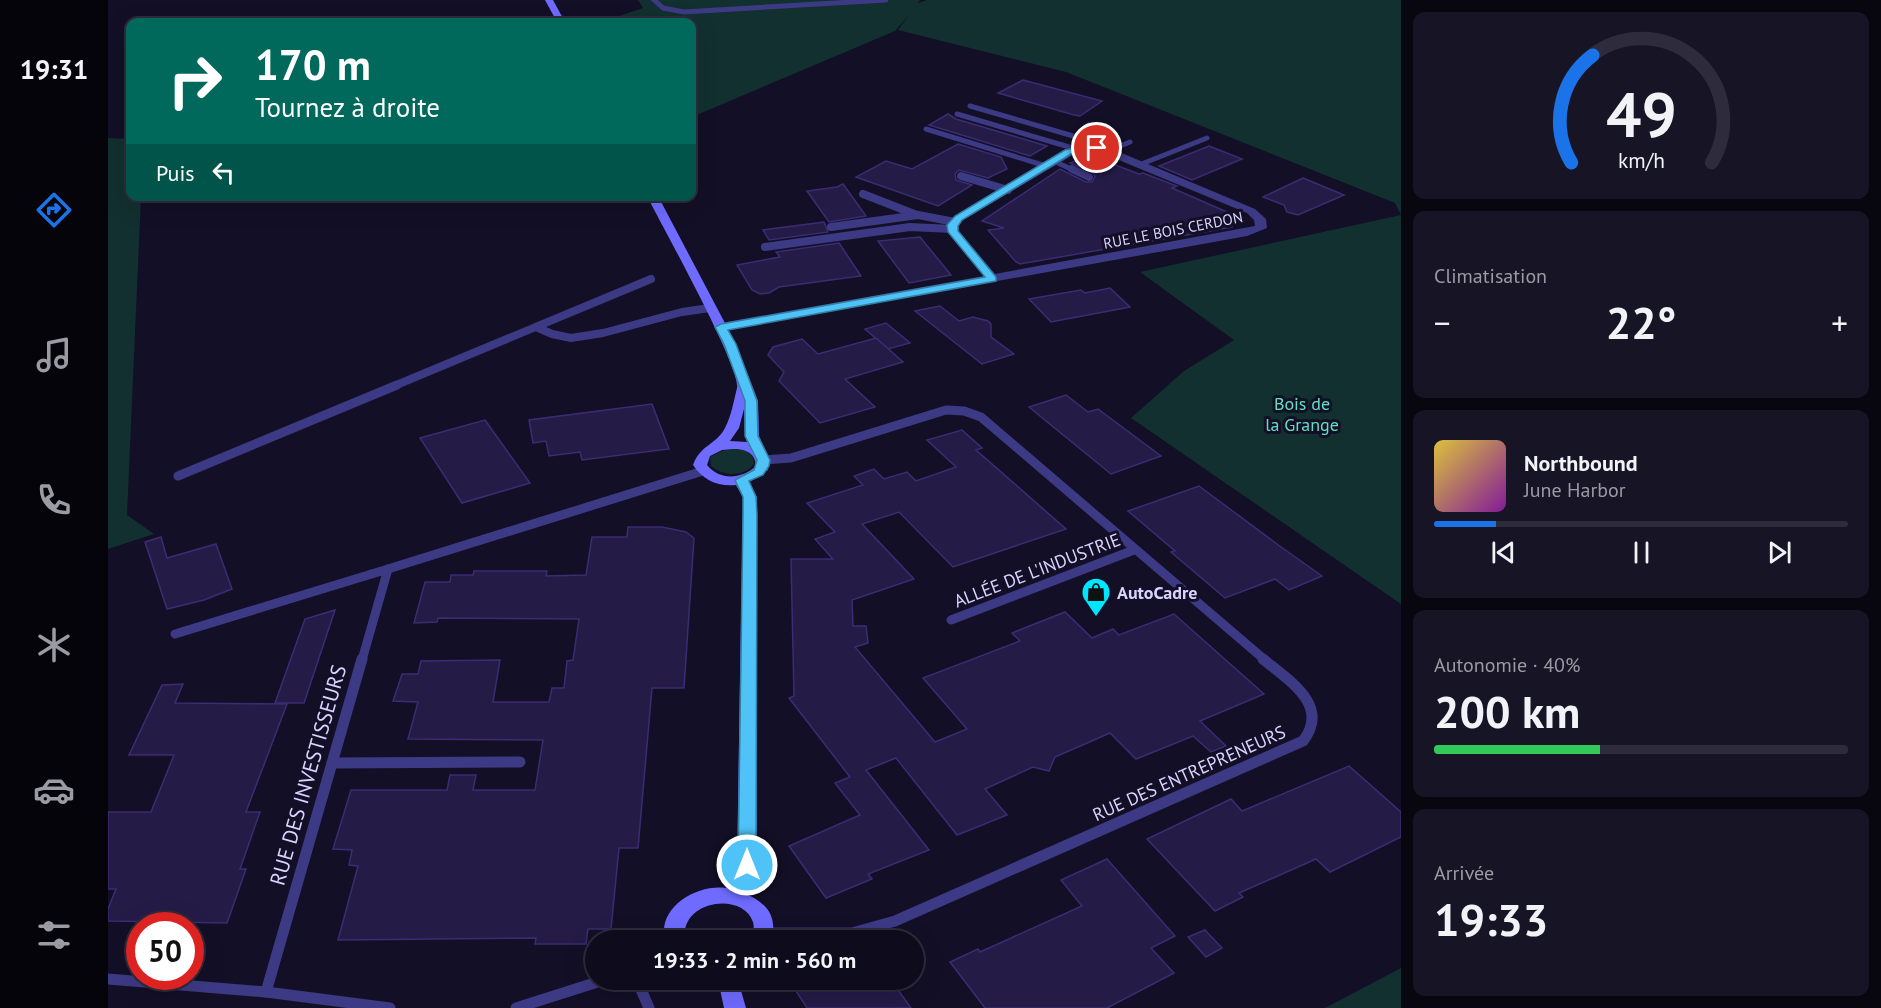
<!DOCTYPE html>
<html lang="fr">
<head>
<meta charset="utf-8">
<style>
  :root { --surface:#0e0b1c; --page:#171425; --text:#f1f3f6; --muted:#9b9ba3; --line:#2e2b3b; --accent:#1a73e8 }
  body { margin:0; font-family:"PT Sans",sans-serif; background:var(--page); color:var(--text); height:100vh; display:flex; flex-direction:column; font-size:22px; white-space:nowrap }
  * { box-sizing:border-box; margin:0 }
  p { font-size:20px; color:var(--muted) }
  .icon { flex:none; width:33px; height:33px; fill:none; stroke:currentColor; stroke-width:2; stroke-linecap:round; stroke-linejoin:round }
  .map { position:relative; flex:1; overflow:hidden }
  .drawer { display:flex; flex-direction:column; gap:12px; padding:12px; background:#08060f; width:480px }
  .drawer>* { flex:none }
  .banner { position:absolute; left:18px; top:18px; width:570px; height:183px; border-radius:12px; box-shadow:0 6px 24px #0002,0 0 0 2px var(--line); background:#00695c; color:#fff; overflow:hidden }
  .speed { position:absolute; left:18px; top:912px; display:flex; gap:12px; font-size:30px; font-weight:700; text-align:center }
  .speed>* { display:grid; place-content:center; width:78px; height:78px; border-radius:50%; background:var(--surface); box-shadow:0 6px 24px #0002,0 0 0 2px var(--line); line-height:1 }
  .speed .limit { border:9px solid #d22; background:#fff; color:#111 }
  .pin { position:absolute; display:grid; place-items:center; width:51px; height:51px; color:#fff; margin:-26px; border:3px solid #fff; border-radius:50%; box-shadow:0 2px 6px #0007 }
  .me { position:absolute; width:66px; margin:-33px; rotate:0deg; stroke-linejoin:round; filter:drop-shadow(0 0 4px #0008) }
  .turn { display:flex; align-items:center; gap:21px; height:126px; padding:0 30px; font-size:27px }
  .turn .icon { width:78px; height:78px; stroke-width:2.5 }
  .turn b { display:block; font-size:42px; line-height:51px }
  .then { display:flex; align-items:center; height:57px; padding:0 30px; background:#0003; gap:12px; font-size:22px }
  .big { font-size:45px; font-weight:600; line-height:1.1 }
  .drawer .tile { flex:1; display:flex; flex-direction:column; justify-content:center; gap:9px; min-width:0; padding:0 21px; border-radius:12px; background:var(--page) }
  .drawer .dial { align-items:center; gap:0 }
  .dial svg { height:156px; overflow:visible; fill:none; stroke:var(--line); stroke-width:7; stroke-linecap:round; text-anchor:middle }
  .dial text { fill:var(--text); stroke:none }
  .song { display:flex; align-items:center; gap:18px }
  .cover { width:72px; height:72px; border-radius:9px; background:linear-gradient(135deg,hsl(50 70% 55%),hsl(290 70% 35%)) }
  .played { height:6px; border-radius:3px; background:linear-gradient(90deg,var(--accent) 15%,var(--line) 15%) }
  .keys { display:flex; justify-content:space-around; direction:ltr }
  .heat { display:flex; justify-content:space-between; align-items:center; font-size:33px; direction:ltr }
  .charge { height:9px; border-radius:4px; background:linear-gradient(90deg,#34c759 40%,var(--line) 0) }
  .trip { position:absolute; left:477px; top:930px; width:339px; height:60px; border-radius:30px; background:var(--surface); box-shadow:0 6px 24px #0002,0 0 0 2px var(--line); font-weight:600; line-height:60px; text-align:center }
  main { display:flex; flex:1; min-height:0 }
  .tab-bar { display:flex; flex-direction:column; width:108px; justify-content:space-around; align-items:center; background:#06040b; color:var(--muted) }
  .tab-bar .icon { width:42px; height:42px }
  .tab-bar .active { color:var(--accent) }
  .tab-bar b { font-size:27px; color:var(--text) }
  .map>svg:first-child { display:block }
  .green { fill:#12302f }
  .building { fill:#241b47; stroke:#3b2d73; stroke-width:1.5 }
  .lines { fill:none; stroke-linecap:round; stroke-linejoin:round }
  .lane-far3 { stroke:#3d3a85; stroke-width:5 }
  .lane-far2 { stroke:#3d3a85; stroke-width:8 }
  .lane-far1 { stroke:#3d3a85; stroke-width:9 }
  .lane { stroke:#3d3a85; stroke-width:11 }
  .street { fill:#3d3a85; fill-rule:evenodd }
  .secondary { fill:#6f6bff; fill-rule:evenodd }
  .route { fill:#4fc3f7; stroke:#337fa1; stroke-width:1.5 }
  .labels { text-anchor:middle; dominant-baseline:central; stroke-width:6; stroke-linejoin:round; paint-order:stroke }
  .far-street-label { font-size:15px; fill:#d9d4ff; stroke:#130f26 }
  .park-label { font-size:18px; fill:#5fe0c0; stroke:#130f26 }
  .street-label { font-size:18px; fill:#d9d4ff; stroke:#130f26 }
  .poi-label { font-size:18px; font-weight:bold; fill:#d9d4ff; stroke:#130f26; text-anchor:start }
  .near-street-label { font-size:21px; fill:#d9d4ff; stroke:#130f26 }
</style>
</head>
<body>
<main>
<nav class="tab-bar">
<b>19:31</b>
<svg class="icon active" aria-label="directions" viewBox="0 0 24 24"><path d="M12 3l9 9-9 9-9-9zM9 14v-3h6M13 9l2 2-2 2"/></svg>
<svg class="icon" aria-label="music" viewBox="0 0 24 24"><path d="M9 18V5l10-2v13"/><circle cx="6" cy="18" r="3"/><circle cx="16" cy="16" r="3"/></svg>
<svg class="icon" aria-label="phone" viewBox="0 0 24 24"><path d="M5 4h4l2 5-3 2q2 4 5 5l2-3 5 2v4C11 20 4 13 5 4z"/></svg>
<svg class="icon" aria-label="climate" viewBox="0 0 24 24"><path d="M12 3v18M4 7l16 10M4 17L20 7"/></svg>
<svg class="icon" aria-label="car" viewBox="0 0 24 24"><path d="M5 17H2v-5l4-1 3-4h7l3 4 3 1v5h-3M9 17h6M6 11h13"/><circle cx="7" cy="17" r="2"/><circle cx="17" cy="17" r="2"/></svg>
<svg class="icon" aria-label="filters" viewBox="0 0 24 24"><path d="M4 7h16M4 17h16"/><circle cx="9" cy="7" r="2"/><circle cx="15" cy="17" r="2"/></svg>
</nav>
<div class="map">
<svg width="1293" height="1008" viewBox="0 0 1293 1008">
  <rect width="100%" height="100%" fill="#130f26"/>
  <g class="green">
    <polygon points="530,0 812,0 810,3 819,0 1293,0 1293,215 1287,203 958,72 790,30 801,15 787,31 584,117 584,22 494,22 535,8"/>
    <polygon points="0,138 22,139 22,196 33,197 19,515 46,534 0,549"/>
    <polygon points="1293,215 1293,604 1023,418 1076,371 1126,340 1032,272"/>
    <path d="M 618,449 C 630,449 646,448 646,464 C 636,477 615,477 603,466 L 602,457 Z"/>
    <polygon points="1293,968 1293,1008 1217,1008"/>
  </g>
  <g class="building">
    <polygon points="915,80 994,101 972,116 966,115 890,93"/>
    <polygon points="840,114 848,119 939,146 922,156 821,125"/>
    <polygon points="850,144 893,157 899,169 880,178 851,170 847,174 848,180 864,185 830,206 748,177 778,161 804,169"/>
    <polygon points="1101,146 1134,159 1084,180 1051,166"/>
    <polygon points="975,158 989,158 1031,174 1035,173 1069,186 1064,188 1126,215 1124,227 912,264 908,262 880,230 896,228 874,221 952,169 978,182 984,182 987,177 986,173 962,163"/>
    <polygon points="1195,178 1236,195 1190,215 1179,212 1176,205 1155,197"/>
    <polygon points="735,184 758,216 721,222 699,191 729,187"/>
    <polygon points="716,222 720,232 661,240 655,230"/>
    <polygon points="812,237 843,275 801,283 770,241"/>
    <polygon points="731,243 753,276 671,287 661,293 652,294 644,290 629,265 672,257 668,252"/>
    <polygon points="1002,288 1022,307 943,322 921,299 973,290 977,293"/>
    <polygon points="832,306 851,321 865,317 880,321 883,324 883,337 906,354 874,364 807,311"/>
    <polygon points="778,323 802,343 780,349 757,329"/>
    <polygon points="768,338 795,362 737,379 767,407 712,423 671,381 676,372 660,355 665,347 694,339 710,354"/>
    <polygon points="958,395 980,412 990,409 1053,456 1003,474 921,407"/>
    <polygon points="544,404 561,449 474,460 472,452 441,456 438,441 425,443 421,420"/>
    <polygon points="377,420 422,483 354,503 312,438"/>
    <polygon points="854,430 874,448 868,450 958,529 845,567 791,512 754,524 806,579 744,600 745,626 758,626 760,643 747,647 827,742 859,729 815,678 912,641 904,633 957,612 984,638 1005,629 1011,635 1066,614 1156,694 1092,721 1118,746 1103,752 1085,736 1028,759 1002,733 947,757 941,771 925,767 877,789 899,815 849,835 788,758 758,770 821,850 760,874 764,879 718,898 681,846 752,815 727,783 742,777 681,698 686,696 683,559 725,559 707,539 727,532 699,503 755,485 746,476 766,469 776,479 799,472 808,481 848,467 819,440"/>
    <polygon points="1091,486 1173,547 1214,576 1181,590 1167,579 1117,598 1063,552 1067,551 1020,511"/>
    <polygon points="520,527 554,527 578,532 586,538 576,688 544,688 530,848 511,848 503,929 480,929 478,944 427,944 428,938 230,940 250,866 241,865 244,850 225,849 243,790 339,790 342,775 368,775 365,790 427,790 435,740 300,739 310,702 285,701 294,674 310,674 313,661 392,660 385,702 441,702 444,688 456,688 459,661 465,660 471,619 330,618 329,622 306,623 317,582 342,582 343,575 365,575 366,571 439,571 438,576 478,575 484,537 519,537"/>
    <polygon points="53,537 59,558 108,544 124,589 96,600 59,609 37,542"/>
    <polygon points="227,610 196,703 167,703 197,619"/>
    <polygon points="75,684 67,703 179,704 138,812 152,812 132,869 138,869 119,923 0,921 0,909 8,889 0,889 0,812 43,812 66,755 21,755 54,685"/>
    <polygon points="1241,766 1293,812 1293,837 1222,872 1208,859 1131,893 1135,897 1107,911 1039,839 1123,799 1134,811"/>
    <polygon points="999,859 1067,936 1043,948 1066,973 999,1008 877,1008 842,962 870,949 872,952 974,906 953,880"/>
    <polygon points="1097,930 1114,948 1098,957 1080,937"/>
    <polygon points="714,980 783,980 803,1008 699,1008 688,991"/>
  </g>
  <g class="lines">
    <g class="lane-far3">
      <polyline points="546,0 555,8 576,12 778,0"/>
      <polyline points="862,106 979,140"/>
      <polyline points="849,114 968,149"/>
      <polyline points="818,129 938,166"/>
      <polyline points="1000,151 1022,142"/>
      <polyline points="946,161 967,171"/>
      <polyline points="1031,165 1099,138"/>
    </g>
    <g class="lane-far2">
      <polyline points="964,169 981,177"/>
      <polyline points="853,176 900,190"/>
      <polyline points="755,194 809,215"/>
      <polyline points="723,227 810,215 847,222"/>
      <polyline points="657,247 802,227 845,229"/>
      <polyline points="428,327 444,334 463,338 495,333 574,312 602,308"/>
      <polyline points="286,386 543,279"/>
    </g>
    <g class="lane-far1">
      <polyline points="656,460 683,458 838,410 856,411 873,417 1157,660"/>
      <polyline points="70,476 289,385"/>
      <polyline points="280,569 595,471"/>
      <polyline points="843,620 1026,550"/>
      <polyline points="67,634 280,569 254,660"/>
    </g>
    <g class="lane">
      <polyline points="224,763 412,762"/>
      <path d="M 656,933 L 744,933 L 787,921 L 1195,741 C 1223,705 1180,680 1155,659"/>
      <polyline points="0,979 158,992 254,659"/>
      <polyline points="529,980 541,1008"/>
      <polyline points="158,992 282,1008"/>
      <polyline points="408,1008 496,980"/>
    </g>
    <path class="street" d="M 981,122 L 986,125 L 983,145 L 1004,149 L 1147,209 L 1158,219 L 1159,228 L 1139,236 L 613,331 L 607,327 L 613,323 L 876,276 L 841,234 L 838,225 L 847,216 L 964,147 L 973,146 L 976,125 ZM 989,151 L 1139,213 L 1146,220 L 1147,226 L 887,274 L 851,231 L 850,226 L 855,220 L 970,152 Z"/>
    <g class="secondary">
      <polygon points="437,0 445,0 457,22 449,22"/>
      <path d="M 539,196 L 550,196 L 628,344 L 650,401 L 651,436 L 661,459 L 660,470 L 641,482 L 649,497 L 649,865 L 636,893 C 659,903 669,915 664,940 L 644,940 C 644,935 647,928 645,922 C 635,891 571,900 577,940 L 557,940 C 549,907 589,884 618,888 L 629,865 L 635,497 L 628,485 C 610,487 595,480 585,465 C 593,444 607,446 617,428 C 623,417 626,400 629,388 C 634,369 553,224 539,196 ZM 636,409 L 637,436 L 639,442 L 622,441 L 631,428 ZM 624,449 C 637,449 647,452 648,466 C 634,479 612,481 599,465 L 602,456 L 614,450 Z"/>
      <polygon points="610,980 630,980 638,1008 616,1008"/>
    </g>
  </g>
  <polygon class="route" points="978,145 994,148 989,151 963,154 854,220 850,226 850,231 888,277 888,281 620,330 628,344 649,401 650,436 662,460 661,466 655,475 641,481 648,497 649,514 648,865 645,870 639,872 632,870 630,865 635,514 635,497 627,480 646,470 649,460 637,436 637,401 616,344 607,327 613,324 877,277 840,232 839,225 847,216 957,150"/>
  <defs>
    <g id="shop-pin" transform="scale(1.5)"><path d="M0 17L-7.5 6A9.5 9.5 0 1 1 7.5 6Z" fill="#00e5ff" stroke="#130f26"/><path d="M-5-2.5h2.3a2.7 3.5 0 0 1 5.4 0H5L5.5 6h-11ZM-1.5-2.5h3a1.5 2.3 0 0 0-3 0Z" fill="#111"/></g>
  </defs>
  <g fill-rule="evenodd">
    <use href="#shop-pin" x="988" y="592"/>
  </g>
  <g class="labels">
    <g class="far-street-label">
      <text transform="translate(1065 230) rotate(-11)">RUE LE BOIS CERDON</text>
    </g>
    <g class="park-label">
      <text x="1194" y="403">Bois de<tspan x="1194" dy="21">la Grange</tspan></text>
    </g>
    <g class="street-label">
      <text transform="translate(929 570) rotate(-21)">ALLÉE DE L'INDUSTRIE</text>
      <text transform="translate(1081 773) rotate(-24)">RUE DES ENTREPRENEURS</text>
    </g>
    <g class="poi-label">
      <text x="1009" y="592">AutoCadre</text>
    </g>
    <g class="near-street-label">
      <text transform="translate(200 775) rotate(-74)">RUE DES INVESTISSEURS</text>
    </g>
  </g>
</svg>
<div class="speed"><div class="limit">50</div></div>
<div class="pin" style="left:989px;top:148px;background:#d93025"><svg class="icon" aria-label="arrive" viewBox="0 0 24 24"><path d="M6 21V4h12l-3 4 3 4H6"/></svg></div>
<svg class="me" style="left:639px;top:865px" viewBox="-20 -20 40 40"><circle r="17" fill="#4fc3f7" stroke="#fff" stroke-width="3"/><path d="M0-11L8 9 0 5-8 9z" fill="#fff"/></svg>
<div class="trip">19:33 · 2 min · 560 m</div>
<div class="banner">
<div class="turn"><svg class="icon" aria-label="right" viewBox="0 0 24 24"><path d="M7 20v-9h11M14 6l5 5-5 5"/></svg><div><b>170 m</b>Tournez à droite</div></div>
<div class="then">Puis<svg class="icon" aria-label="left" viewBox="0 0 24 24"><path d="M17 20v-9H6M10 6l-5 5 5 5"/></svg></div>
</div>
</div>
<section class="drawer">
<div class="tile dial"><svg viewBox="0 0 100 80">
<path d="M14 69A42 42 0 1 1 86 69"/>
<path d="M14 69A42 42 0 0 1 25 14" stroke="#1a73e8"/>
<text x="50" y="56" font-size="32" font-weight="700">49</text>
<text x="50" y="72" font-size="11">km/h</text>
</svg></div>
<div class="tile"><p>Climatisation</p>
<div class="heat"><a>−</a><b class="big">22°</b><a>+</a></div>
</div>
<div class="tile">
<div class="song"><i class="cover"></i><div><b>Northbound</b><p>June Harbor</p></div></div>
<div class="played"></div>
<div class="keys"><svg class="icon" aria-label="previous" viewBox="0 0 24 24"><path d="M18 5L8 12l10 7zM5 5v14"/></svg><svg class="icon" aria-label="pause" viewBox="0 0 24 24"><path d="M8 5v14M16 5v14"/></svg><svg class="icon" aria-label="next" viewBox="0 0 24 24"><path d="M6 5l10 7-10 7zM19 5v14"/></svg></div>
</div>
<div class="tile"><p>Autonomie · 40%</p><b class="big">200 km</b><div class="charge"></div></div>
<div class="tile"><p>Arrivée</p><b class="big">19:33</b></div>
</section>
</main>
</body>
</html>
